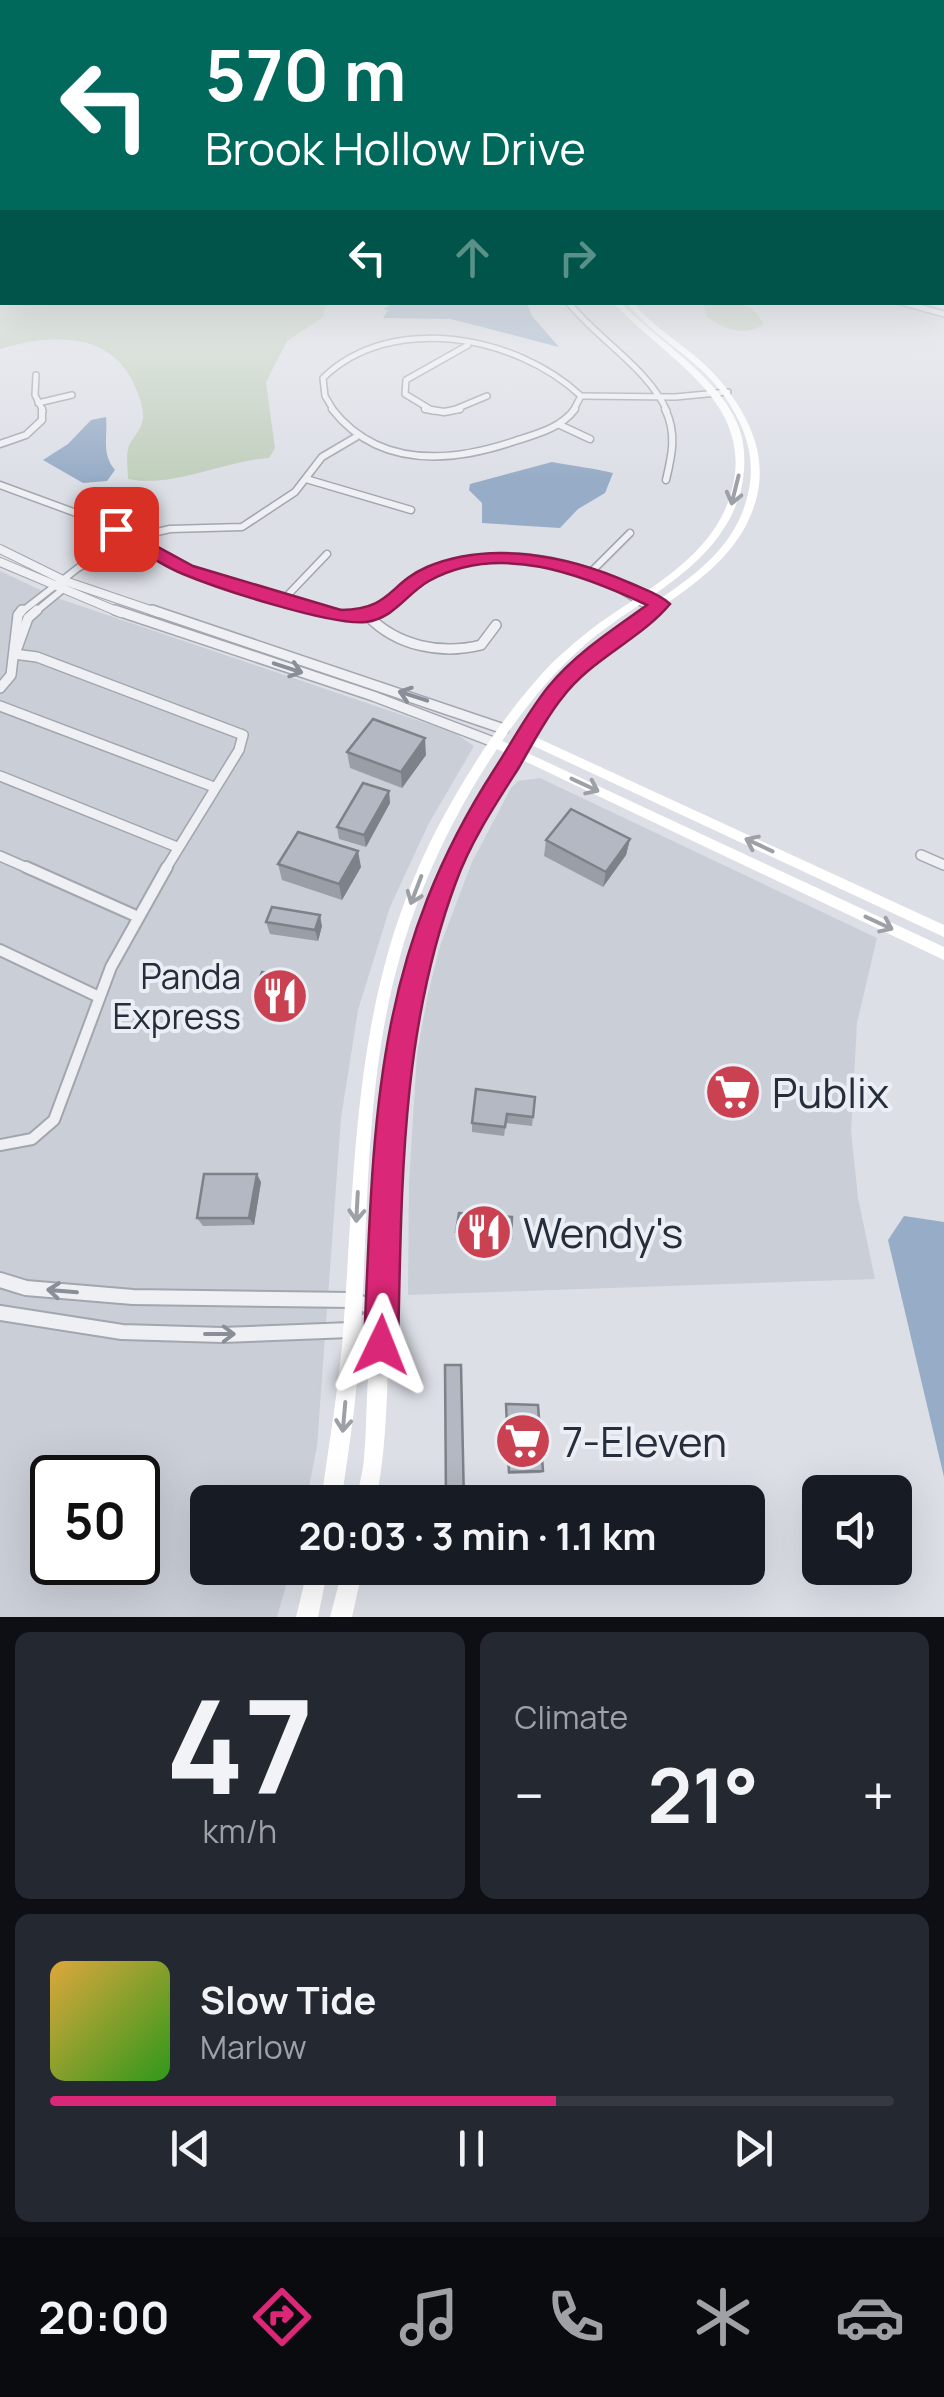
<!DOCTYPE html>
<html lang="en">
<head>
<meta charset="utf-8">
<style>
  :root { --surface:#171b24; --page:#242831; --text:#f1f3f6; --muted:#9ea1a6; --line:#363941; --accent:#db2777 }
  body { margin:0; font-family:Manrope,sans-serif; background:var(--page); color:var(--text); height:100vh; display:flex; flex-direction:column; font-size:38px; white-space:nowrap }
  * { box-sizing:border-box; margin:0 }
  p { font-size:32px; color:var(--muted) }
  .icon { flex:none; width:55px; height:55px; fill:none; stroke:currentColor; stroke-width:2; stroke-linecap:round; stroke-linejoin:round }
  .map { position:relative; height:1617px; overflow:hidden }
  .details { display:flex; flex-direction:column; gap:15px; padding:15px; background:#0d0f14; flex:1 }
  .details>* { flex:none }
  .hud { position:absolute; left:0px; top:0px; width:945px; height:305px; box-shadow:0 10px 40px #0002; background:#00695c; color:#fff; overflow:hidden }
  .controls { position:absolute; left:802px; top:1475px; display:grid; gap:20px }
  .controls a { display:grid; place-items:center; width:110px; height:110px; border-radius:15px; background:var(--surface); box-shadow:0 10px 40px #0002; font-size:50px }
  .speed { position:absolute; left:30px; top:1455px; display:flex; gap:20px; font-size:50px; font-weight:700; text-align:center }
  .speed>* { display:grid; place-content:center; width:130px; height:130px; border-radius:50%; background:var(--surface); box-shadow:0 10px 40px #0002; line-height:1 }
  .speed .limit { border:5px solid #111; border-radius:15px; background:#fff; color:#111 }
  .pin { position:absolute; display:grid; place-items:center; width:85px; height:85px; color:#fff; margin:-42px; border-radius:20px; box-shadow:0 5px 15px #0006 }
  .me { position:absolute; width:110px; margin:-55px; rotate:2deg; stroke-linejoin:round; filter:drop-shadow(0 0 8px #0008) }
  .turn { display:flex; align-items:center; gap:35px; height:210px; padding:0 40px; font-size:45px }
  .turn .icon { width:130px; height:130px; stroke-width:2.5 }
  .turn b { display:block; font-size:70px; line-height:85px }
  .lanes { display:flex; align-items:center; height:95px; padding:0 40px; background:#0003; justify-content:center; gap:50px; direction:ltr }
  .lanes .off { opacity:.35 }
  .big { font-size:75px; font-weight:700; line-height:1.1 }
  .details .widget { flex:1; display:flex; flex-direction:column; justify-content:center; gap:15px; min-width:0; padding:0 35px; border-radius:15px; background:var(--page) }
  .details .dial { align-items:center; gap:0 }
  .dial b { font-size:130px; line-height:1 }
  .song { display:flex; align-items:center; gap:30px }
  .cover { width:120px; height:120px; border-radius:15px; background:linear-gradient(135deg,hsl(40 70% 55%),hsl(110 70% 35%)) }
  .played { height:10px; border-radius:5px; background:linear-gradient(90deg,var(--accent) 60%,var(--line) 60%) }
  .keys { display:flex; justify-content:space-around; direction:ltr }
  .heat { display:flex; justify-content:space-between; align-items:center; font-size:55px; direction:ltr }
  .details .tiles { flex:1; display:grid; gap:15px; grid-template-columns:1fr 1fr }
  .widget:last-child { grid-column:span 2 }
  .trip { position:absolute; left:190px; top:1485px; width:575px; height:100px; border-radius:15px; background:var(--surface); box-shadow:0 10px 40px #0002; font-weight:700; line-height:100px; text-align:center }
  .dock { display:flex; height:160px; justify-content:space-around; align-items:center; background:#090b0e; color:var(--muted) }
  .dock .icon { width:70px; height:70px }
  .dock .selected { color:var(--accent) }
  .dock b { font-size:45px; color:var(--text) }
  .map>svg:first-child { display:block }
  .built { fill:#caced7; fill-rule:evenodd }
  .green { fill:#c1cfbd }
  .water { fill:#97acc6 }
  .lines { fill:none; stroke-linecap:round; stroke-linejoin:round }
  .minor-far4-casing { stroke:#a2a6af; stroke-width:8 }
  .minor-far3-casing { stroke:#a2a6af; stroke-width:9 }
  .minor-far2-casing { stroke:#a2a6af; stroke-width:12 }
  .minor-far1-casing { stroke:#a2a6af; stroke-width:14 }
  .minor-casing { stroke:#a2a6af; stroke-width:18 }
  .tertiary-far1-casing { stroke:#a2a6af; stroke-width:10 }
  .tertiary-casing { stroke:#a2a6af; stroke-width:12 }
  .minor-far4 { stroke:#eef0f4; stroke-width:5 }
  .minor-far3 { stroke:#eef0f4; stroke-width:6 }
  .minor-far2 { stroke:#eef0f4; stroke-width:9 }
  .minor-far1 { stroke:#eef0f4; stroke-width:10 }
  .minor { stroke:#eef0f4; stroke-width:14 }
  .tertiary-far1 { stroke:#eef0f4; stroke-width:8 }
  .tertiary { stroke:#eef0f4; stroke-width:9 }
  .secondary { fill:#fff; fill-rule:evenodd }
  .wall { fill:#9a9ea7 }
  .shaded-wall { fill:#7d8188 }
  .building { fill:#b3b8c2; stroke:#7d8188; stroke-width:2.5 }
  .oneway { stroke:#9da0a7 }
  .oneway2 { stroke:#8a8e98 }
  .route { fill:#db2777; stroke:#8e194d; stroke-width:2.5 }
  .labels { text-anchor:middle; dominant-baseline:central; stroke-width:8; stroke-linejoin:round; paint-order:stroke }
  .poi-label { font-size:35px; fill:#262d3b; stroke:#ebeef4; text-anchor:end }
  .near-poi-label { font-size:42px; fill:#262d3b; stroke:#ebeef4; text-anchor:start }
</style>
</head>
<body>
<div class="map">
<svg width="944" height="1617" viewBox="0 0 944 1617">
  <rect width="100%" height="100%" fill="#dcdfe6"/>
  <g class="built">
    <path d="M 0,571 L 60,599 L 455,733 L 474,746 L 428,825 L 390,907 L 358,1010 L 341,1118 L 317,1446 L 306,1502 L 208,1502 L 208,1568 L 291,1568 L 277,1617 L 0,1617 ZM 52,1478 L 138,1478 L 138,1562 L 52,1562 Z"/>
    <polygon points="540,778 877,938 857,1023 851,1131 858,1198 875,1279 408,1295 409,1184 417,1054 428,994 440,946 472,862 511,788 518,781"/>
  </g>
  <g class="green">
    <path d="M 0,252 L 2,302 L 326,303 L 323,317 L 287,341 L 269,376 L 266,383 L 275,448 L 269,458 C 223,461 173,488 128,479 C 128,470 126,457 128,449 C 132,436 144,430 143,414 C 143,404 136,388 131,378 C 104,330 46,335 0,349 Z"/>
    <path d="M 703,303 C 730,302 752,298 764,325 C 743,336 726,330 707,317 Z"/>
  </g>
  <g class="water">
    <polygon points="394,303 527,303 532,316 559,347 451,319 383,318 388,310 383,309"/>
    <path d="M 106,417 C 108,437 101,453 115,470 L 107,481 L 83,483 L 43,460 L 68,444 L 91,420 Z"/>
    <path d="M 552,462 C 569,465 597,469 613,473 L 605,493 L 578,509 L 560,528 L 482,523 L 482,503 L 469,490 L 470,484 Z"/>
    <polygon points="904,1216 944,1222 944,1477 888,1240"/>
  </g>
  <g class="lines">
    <g class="minor-far4-casing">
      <g id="minor-far4">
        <path d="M 568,302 C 598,340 647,367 667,411"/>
        <polyline points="901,302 944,314"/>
        <polyline points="36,375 35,395 43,411"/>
        <polyline points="581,396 675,397 728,392"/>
        <polyline points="38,403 72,395"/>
        <path d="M 334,411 L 325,396 L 323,378 C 391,312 516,335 581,396 L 573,411"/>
        <polyline points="433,411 405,394 406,380 468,345"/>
        <polyline points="451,411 487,396"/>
      </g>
    </g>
    <g class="minor-far3-casing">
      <g id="minor-far3">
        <path d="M 332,409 C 378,468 450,463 515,441 C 537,434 561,428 575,409"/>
        <polyline points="425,409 444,412 460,409"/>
        <path d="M 665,409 C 677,433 672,455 666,480"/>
        <polyline points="560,425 590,439"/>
        <polyline points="0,444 26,435 42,420 42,409"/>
        <polyline points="306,479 411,510"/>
        <polyline points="0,485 106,524 181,568 265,597 325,613"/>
        <polyline points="591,572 630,533"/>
        <polyline points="620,589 652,609"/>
        <polyline points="283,600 327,554"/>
        <polyline points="20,613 78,568 131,538 170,529 242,527 295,492 322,457 356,437"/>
        <polyline points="34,613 62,590 64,583"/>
        <path d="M 377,613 C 398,602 412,582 433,572 C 505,537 596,566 661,604"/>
      </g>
    </g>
    <g class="minor-far2-casing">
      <g id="minor-far2">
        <polyline points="314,610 349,616 382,610"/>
        <path d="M 368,616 C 397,646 441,655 481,645 L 496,625"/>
        <polyline points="14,654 37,657 243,735 239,750 165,870"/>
        <polyline points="15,654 28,618 37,610"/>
        <polyline points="0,688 11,675 18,615 22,610"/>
        <polyline points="0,706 214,787"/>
        <polyline points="0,776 177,847"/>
        <polyline points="921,855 944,865"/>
        <polyline points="0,856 32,870"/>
      </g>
    </g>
    <g class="minor-far1-casing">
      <g id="minor-far1">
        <polyline points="26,867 136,916"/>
        <polyline points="0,950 97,996"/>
        <polyline points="0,1145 32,1139 54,1120 111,967 167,867"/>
      </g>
    </g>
    <g class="minor-casing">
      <g id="minor">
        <polyline points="0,1280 26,1288 133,1297 353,1300 379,1310"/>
        <polyline points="0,1313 122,1332 222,1335 350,1330 381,1313"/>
      </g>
    </g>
    <g class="tertiary-far1-casing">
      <g id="tertiary-far1">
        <polyline points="0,549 65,581 159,613"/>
        <polyline points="0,562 121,613"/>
      </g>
    </g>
    <g class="tertiary-casing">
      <g id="tertiary">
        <polyline points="115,610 373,696 496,743"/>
        <polyline points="152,610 504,729"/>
      </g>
    </g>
    <use href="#minor-far4" class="minor-far4"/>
    <use href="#minor-far3" class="minor-far3"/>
    <use href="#minor-far2" class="minor-far2"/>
    <use href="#minor-far1" class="minor-far1"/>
    <use href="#minor" class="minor"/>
    <use href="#tertiary-far1" class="tertiary-far1"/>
    <use href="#tertiary" class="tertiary"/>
    <g class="secondary">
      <path d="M 613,302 L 620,302 C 656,340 716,374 737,423 C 746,443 746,468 741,490 C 720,567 643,596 587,643 C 554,671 527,705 502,741 L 511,745 L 516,738 L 514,735 L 516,732 L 521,731 C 544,698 570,665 602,639 C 653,598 729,569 747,498 C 757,460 747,430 725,397 C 699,358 654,339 626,302 L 633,302 C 651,325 675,339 696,357 C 712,370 725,385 736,402 C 755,431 765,462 757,496 C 739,570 664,600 610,644 C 579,669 554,702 531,735 L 944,925 L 944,937 L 525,742 L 521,750 L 944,947 L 944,960 L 516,757 C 411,921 396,1094 390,1283 C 387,1356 390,1430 376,1502 L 356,1502 C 358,1488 363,1473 364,1458 C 366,1438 366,1417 367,1397 C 370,1339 372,1281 375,1222 C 383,1056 414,894 506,753 L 497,749 C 455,812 422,880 401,953 C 364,1080 369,1214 360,1344 C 357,1397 349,1449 341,1502 L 321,1502 C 328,1450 337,1398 342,1345 C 357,1162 350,992 440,823 C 471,766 507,710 552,663 C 567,649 582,636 598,624 C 652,586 722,552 734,480 C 749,397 660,355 613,302 Z"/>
      <polygon points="308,1568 328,1568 318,1617 296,1617"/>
      <polygon points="343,1568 363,1568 352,1617 330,1617"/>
    </g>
  </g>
  <g class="wall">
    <polygon points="347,752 426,755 402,788 350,768"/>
    <polygon points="389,791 390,803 366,847 339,839 337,827"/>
    <polygon points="630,839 626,855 603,887 544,856 546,840"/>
    <polygon points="278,864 361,867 342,900 282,880"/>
    <polygon points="266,922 322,926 318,941 270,934"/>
    <polygon points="297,978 300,988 294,1010 259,1003 255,993"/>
    <polygon points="535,1097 532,1126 506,1123 504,1136 472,1132 472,1123"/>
    <polygon points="261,1182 254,1225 203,1226 197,1218"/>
    <polygon points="512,1217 510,1245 456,1239 456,1232"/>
    <polygon points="506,1404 543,1471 541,1473 508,1474"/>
  </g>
  <g class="shaded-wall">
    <polygon points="425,738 426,755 402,788 401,772"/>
    <polygon points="389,791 390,803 366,847 364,835"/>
    <polygon points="630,839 626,855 603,887 606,872"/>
    <polygon points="358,851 361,867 342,900 339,884"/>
    <polygon points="320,915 322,926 318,941 315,930"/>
    <polygon points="297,978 300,988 294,1010 290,999"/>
    <polygon points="257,1174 261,1182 254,1225 249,1218"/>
  </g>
  <g class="building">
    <polygon points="373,719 425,738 401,772 347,752"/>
    <polygon points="363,783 389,791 364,835 337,827"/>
    <polygon points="571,809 630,839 606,872 546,840"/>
    <polygon points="298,832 358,851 339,884 278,864"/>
    <polygon points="272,907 320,915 315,930 266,922"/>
    <polygon points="262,972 297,978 290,999 255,993"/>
    <polygon points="476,1089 535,1097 533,1117 507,1114 505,1127 472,1123"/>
    <polygon points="204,1174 257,1174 249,1218 197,1218"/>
    <polygon points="459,1213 512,1217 511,1238 456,1232"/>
    <polygon points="445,1365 461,1365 464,1502 446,1502"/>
    <polygon points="506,1404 538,1405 543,1471 509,1472"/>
  </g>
  <defs><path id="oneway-shaft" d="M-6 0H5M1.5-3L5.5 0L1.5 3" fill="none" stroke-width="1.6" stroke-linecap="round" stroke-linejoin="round" transform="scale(2.5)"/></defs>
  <g class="oneway">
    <use href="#oneway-shaft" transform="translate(735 490) rotate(104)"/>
    <use href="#oneway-shaft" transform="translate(585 785) rotate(25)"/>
    <use href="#oneway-shaft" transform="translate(759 845) rotate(-155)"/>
    <use href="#oneway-shaft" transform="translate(416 890) rotate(111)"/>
    <use href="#oneway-shaft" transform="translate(879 923) rotate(25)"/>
    <use href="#oneway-shaft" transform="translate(357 1207) rotate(93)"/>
    <use href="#oneway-shaft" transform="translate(344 1417) rotate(95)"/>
  </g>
  <g class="oneway2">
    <use href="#oneway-shaft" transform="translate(288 668) rotate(18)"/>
    <use href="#oneway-shaft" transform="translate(413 696) rotate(-162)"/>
    <use href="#oneway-shaft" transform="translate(62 1291) rotate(-175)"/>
    <use href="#oneway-shaft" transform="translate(220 1334)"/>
  </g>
  <linearGradient id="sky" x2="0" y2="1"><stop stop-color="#87b1da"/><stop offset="0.53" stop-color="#eff1f4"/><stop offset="1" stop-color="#eff1f4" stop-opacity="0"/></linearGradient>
  <rect width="944" height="479" fill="url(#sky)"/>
  <path class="route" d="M 116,524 L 193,566 L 341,610 C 392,609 388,584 427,567 C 491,540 569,556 630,583 C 643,589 660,594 670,604 C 640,640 592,658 562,698 C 545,719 532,745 518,769 C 495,805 471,841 456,882 C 400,1032 402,1187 398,1345 L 393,1357 L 381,1362 L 369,1357 L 364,1345 C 374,1127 371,961 494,770 C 512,742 528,712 548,687 C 576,653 612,630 647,605 C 581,574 499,542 429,581 C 406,594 395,618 366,622 C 332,626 219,589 183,574 C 158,564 134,546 110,532 L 110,525 Z"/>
  <defs>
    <g id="restaurant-disc" transform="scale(2.875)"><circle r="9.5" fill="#ca4151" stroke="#ebeef4"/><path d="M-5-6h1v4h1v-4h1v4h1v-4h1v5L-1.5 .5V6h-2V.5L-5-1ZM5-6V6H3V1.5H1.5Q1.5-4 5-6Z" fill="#fff"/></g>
    <g id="supermarket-disc" transform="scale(2.875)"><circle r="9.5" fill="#ca4151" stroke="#ebeef4"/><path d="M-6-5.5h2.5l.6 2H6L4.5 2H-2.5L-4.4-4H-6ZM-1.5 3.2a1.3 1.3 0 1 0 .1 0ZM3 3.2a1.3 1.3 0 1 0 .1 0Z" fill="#fff"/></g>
  </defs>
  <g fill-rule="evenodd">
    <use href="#restaurant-disc" x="280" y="996"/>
    <use href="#supermarket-disc" x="733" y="1092"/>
    <use href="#restaurant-disc" x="484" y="1232"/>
    <use href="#supermarket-disc" x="523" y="1441"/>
  </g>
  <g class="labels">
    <g class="poi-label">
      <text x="241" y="976">Panda<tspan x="241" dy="40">Express</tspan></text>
    </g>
    <g class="near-poi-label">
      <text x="772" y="1092">Publix</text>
      <text x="523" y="1232">Wendy's</text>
      <text x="562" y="1441">7-Eleven</text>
    </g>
  </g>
</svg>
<div class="controls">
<a><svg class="icon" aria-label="sound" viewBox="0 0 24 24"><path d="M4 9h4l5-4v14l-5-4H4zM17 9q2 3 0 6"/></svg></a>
</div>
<div class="speed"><div class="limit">50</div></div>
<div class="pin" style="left:116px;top:529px;background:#d93025"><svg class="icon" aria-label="arrive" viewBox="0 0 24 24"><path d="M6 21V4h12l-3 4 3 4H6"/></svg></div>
<svg class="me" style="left:381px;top:1345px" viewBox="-20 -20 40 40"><path d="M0-17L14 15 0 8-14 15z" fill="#db2777" stroke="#fff" stroke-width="4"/></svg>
<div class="trip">20:03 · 3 min · 1.1 km</div>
<div class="hud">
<div class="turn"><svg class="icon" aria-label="left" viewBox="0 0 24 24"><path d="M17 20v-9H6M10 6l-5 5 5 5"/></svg><div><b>570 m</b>Brook Hollow Drive</div></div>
<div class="lanes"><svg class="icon" aria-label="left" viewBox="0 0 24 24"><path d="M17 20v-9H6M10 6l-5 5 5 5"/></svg><svg class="icon off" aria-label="ahead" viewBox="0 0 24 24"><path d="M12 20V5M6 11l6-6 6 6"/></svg><svg class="icon off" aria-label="right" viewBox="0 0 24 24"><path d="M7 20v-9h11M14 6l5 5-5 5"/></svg></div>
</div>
</div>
<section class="details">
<div class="tiles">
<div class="widget dial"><b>47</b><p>km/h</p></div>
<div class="widget"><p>Climate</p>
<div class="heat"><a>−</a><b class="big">21°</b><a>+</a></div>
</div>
<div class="widget">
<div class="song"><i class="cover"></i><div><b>Slow Tide</b><p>Marlow</p></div></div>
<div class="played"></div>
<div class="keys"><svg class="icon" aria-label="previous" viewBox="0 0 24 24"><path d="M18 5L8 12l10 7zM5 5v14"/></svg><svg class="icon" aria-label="pause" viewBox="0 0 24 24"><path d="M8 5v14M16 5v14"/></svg><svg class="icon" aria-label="next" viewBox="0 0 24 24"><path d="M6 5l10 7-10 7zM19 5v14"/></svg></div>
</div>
</div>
</section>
<nav class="dock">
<b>20:00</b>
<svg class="icon selected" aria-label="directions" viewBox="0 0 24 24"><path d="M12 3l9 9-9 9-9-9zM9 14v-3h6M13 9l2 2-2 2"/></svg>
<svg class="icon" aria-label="music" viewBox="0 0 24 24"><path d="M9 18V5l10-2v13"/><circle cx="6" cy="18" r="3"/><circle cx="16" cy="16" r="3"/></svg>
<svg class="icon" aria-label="phone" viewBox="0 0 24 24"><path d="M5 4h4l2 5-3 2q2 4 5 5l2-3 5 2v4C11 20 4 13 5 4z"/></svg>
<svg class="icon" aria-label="climate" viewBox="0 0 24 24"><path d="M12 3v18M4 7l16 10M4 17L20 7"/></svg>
<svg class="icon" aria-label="car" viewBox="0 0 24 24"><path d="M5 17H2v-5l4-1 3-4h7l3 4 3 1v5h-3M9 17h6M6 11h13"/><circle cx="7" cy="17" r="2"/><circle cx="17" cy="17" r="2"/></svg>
</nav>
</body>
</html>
